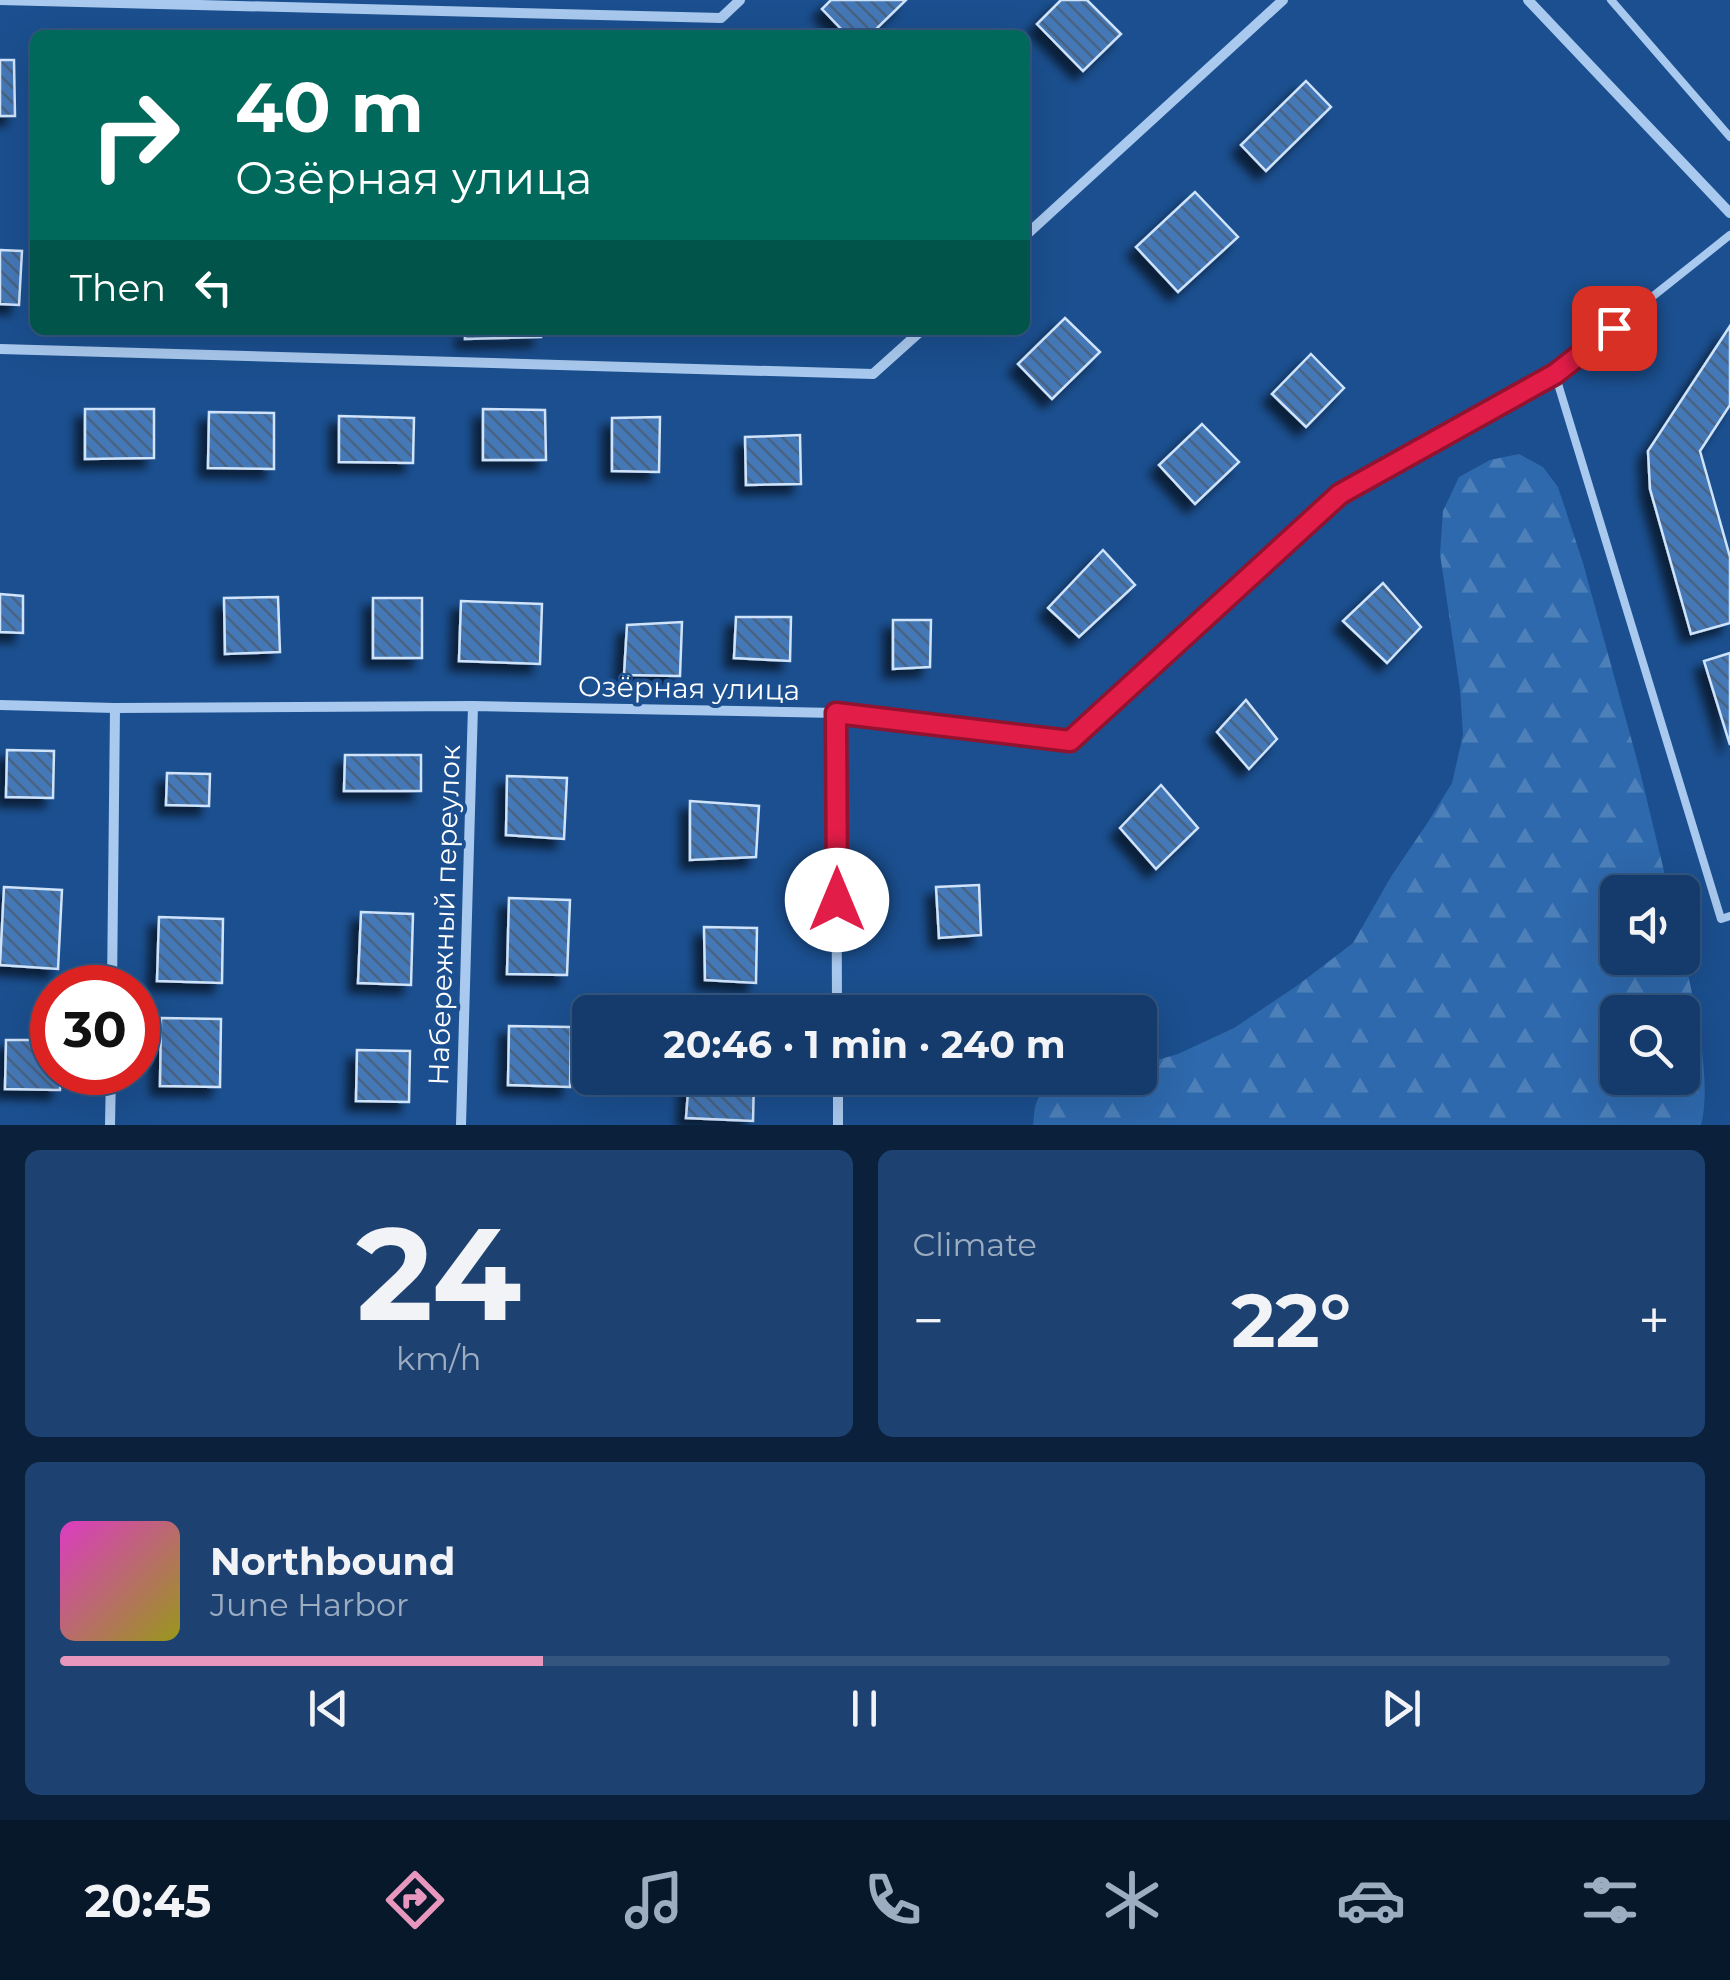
<!DOCTYPE html>
<html lang="en">
<head>
<meta charset="utf-8">
<style>
  :root { --surface:#143b6b; --page:#1d4271; --text:#f1f3f6; --muted:#9dadc1; --line:#33557e; --accent:#e797bd }
  body { margin:0; font-family:Montserrat,sans-serif; background:var(--page); color:var(--text); height:100vh; display:flex; flex-direction:column; font-size:38px; white-space:nowrap }
  * { box-sizing:border-box; margin:0 }
  p { font-size:32px; color:var(--muted) }
  .icon { flex:none; width:55px; height:55px; fill:none; stroke:currentColor; stroke-width:2; stroke-linecap:round; stroke-linejoin:round }
  .map { position:relative; height:1125px; overflow:hidden }
  .sheet { display:flex; flex-direction:column; gap:25px; padding:25px; background:#0b203b; flex:1 }
  .sheet>* { flex:none }
  .guide { position:absolute; left:30px; top:30px; width:1000px; height:305px; border-radius:15px; box-shadow:0 10px 40px #0002,0 0 0 2px var(--line); background:#00695c; color:#fff; overflow:hidden }
  .controls { position:absolute; left:1600px; top:875px; display:grid; gap:20px }
  .controls a { display:grid; place-items:center; width:100px; height:100px; border-radius:15px; background:var(--surface); box-shadow:0 10px 40px #0002,0 0 0 2px var(--line); font-size:50px }
  .speed { position:absolute; left:30px; top:965px; display:flex; gap:20px; font-size:50px; font-weight:700; text-align:center }
  .speed>* { display:grid; place-content:center; width:130px; height:130px; border-radius:50%; background:var(--surface); box-shadow:0 10px 40px #0002,0 0 0 2px var(--line); line-height:1 }
  .speed .limit { border:15px solid #d22; background:#fff; color:#111 }
  .pin { position:absolute; display:grid; place-items:center; width:85px; height:85px; color:#fff; margin:-42px; border-radius:20px; box-shadow:0 5px 15px #0006 }
  .me { position:absolute; width:110px; margin:-55px; rotate:0deg; stroke-linejoin:round; filter:drop-shadow(0 0 8px #0008) }
  .turn { display:flex; align-items:center; gap:35px; height:210px; padding:0 40px; font-size:45px }
  .turn .icon { width:130px; height:130px; stroke-width:2.5 }
  .turn b { display:block; font-size:70px; line-height:85px }
  .then { display:flex; align-items:center; height:95px; padding:0 40px; background:#0003; gap:20px; font-size:38px }
  .big { font-size:75px; font-weight:700; line-height:1.1 }
  .sheet .tile { flex:1; display:flex; flex-direction:column; justify-content:center; gap:15px; min-width:0; padding:0 35px; border-radius:15px; background:var(--page) }
  .sheet .dial { align-items:center; gap:0 }
  .dial b { font-size:130px; line-height:1 }
  .song { display:flex; align-items:center; gap:30px }
  .cover { width:120px; height:120px; border-radius:15px; background:linear-gradient(135deg,hsl(310 70% 55%),hsl(60 70% 35%)) }
  .played { height:10px; border-radius:5px; background:linear-gradient(90deg,var(--accent) 30%,var(--line) 30%) }
  .keys { display:flex; justify-content:space-around; direction:ltr }
  .heat { display:flex; justify-content:space-between; align-items:center; font-size:55px; direction:ltr }
  .sheet .tiles { flex:1; display:grid; gap:25px; grid-template-columns:1fr 1fr }
  .tile:last-child { grid-column:span 2 }
  .trip { position:absolute; left:572px; top:995px; width:585px; height:100px; border-radius:15px; background:var(--surface); box-shadow:0 10px 40px #0002,0 0 0 2px var(--line); font-weight:700; line-height:100px; text-align:center }
  .dock { display:flex; height:160px; justify-content:space-around; align-items:center; background:#08182b; color:var(--muted) }
  .dock .icon { width:70px; height:70px }
  .dock .on { color:var(--accent) }
  .dock b { font-size:45px; color:var(--text) }
  .map>svg:first-child { display:block }
  .forest { fill:url(#forest-firs); fill-rule:evenodd }
  .building { fill:url(#building-back-hatch); stroke:#cfe3fa; stroke-width:2.5; filter:url(#shadow) }
  .lines { fill:none; stroke-linecap:round; stroke-linejoin:round }
  .service { stroke:#a9c9ee; stroke-width:8 }
  .minor { stroke:#a9c9ee; stroke-width:10 }
  .route-casing { stroke:#92132f; stroke-width:25 }
  .route { stroke:#e11d48; stroke-width:18 }
  .labels { text-anchor:middle; dominant-baseline:central; stroke-width:8; stroke-linejoin:round; paint-order:stroke }
  .street-label { font-size:28px; fill:#fff; stroke:#1b4f8f }
</style>
</head>
<body>
<div class="map">
<svg width="1730" height="1125" viewBox="0 0 1730 1125">
  <defs>
    <pattern id="forest-firs" width="22" height="20" patternUnits="userSpaceOnUse" patternTransform="scale(2.5)"><rect width="22" height="20" fill="#2e69ad"/><path d="M5 1l3.5 6h-7zM16 11l3.5 6h-7z" fill="#4d80b9"/></pattern>
    <pattern id="building-back-hatch" width="6" height="6" patternUnits="userSpaceOnUse" patternTransform="scale(2.5)"><rect width="6" height="6" fill="#4478b7"/><path d="M-1 5l2 2M0 0l6 6M5-1l2 2" fill="none" stroke="#486282"/></pattern>
    <filter id="shadow"><feDropShadow dx="-9" dy="9" stdDeviation="5" flood-color="#0009"/></filter>
  </defs>
  <rect width="100%" height="100%" fill="#1b4f8f"/>
  <path class="forest" d="M 1519,454 L 1543,467 L 1558,487 L 1583,563 L 1639,767 L 1669,892 L 1618,892 L 1618,958 L 1682,958 L 1683,951 C 1693,998 1713,1080 1701,1125 L 1033,1125 C 1034,1118 1034,1108 1037,1101 C 1052,1068 1109,1078 1140,1078 L 1140,1065 L 1178,1054 L 1234,1028 L 1298,985 L 1353,943 L 1392,875 L 1428,822 L 1452,783 L 1463,735 L 1460,689 L 1440,554 L 1443,511 L 1459,477 L 1490,460 ZM 1618,1012 L 1682,1012 L 1682,1078 L 1618,1078 Z"/>
  <g class="building">
    <polygon points="831,0 906,0 870,35 847,35 822,9"/>
    <polygon points="1061,0 1087,0 1121,34 1083,71 1037,24"/>
    <polygon points="0,60 14,60 15,116 0,116"/>
    <polygon points="1306,81 1331,107 1266,171 1241,145"/>
    <polygon points="1195,192 1238,237 1178,292 1136,247"/>
    <polygon points="0,250 22,251 19,305 0,304"/>
    <polygon points="1065,318 1100,352 1052,399 1018,364"/>
    <polygon points="1730,326 1730,405 1700,451 1730,557 1730,623 1691,634 1650,489 1648,451"/>
    <polygon points="465,330 541,330 541,337 465,339"/>
    <polygon points="1311,354 1344,388 1306,427 1272,394"/>
    <polygon points="85,409 154,409 154,458 85,459"/>
    <polygon points="483,409 545,410 546,460 483,460"/>
    <polygon points="209,412 274,413 274,469 208,468"/>
    <polygon points="339,416 414,418 413,463 339,462"/>
    <polygon points="660,417 659,472 612,471 612,418"/>
    <polygon points="1202,424 1239,462 1195,504 1159,465"/>
    <polygon points="800,435 801,484 746,485 745,437"/>
    <polygon points="1103,550 1135,585 1079,637 1048,608"/>
    <polygon points="1383,583 1421,627 1387,663 1343,621"/>
    <polygon points="0,594 23,596 23,633 0,632"/>
    <polygon points="278,597 280,652 225,654 224,598"/>
    <rect x="373" y="598" width="49" height="60"/>
    <polygon points="461,601 542,604 540,664 459,661"/>
    <polygon points="736,617 791,617 790,661 734,658"/>
    <polygon points="893,620 931,620 930,667 893,669"/>
    <polygon points="682,622 680,676 624,675 627,625"/>
    <polygon points="1730,653 1730,745 1704,661"/>
    <polygon points="1246,700 1277,739 1249,769 1217,732"/>
    <polygon points="7,750 54,751 53,798 6,797"/>
    <polygon points="345,755 421,755 421,791 344,791"/>
    <polygon points="167,773 210,774 209,806 166,805"/>
    <polygon points="507,776 567,778 564,839 506,835"/>
    <polygon points="1161,785 1198,828 1156,869 1120,828"/>
    <polygon points="690,801 759,806 756,857 690,860"/>
    <polygon points="979,885 981,935 939,938 936,887"/>
    <polygon points="4,887 62,890 58,969 0,965"/>
    <polygon points="509,898 570,900 567,975 507,974"/>
    <polygon points="361,912 413,914 411,985 358,983"/>
    <polygon points="159,917 223,919 222,983 157,981"/>
    <polygon points="704,927 757,928 756,983 705,980"/>
    <polygon points="161,1018 221,1019 220,1087 160,1086"/>
    <polygon points="509,1026 571,1027 570,1087 508,1085"/>
    <polygon points="6,1040 52,1040 52,1072 61,1072 60,1090 5,1089"/>
    <polygon points="357,1050 410,1051 409,1102 356,1101"/>
    <polygon points="689,1078 754,1078 753,1121 686,1118"/>
  </g>
  <g class="lines">
    <g class="service">
      <polyline points="1611,0 1730,137"/>
      <polyline points="1730,235 1555,374 1721,919 1730,916"/>
      <polyline points="1340,494 1555,374"/>
    </g>
    <g class="minor">
      <polyline points="0,0 721,18 740,0"/>
      <polyline points="1528,0 1730,213"/>
      <polyline points="1025,236 1283,0"/>
      <polyline points="0,349 873,374 922,330"/>
      <polyline points="0,705 115,708 473,706 836,713 1070,741 1340,494"/>
      <polyline points="836,713 837,1012"/>
      <polyline points="112,988 115,708"/>
      <polyline points="838,1078 838,1125"/>
      <polyline points="110,1125 111,1072"/>
      <polyline points="461,1125 473,706"/>
    </g>
  </g>
  <g class="lines">
    <g class="route-casing">
      <polyline id="route" points="837,900 836,713 1070,741 1340,494 1555,374 1614,328"/>
    </g>
    <use href="#route" class="route"/>
  </g>
  <g class="labels">
    <g class="street-label">
      <text transform="translate(689 688) rotate(1)">Озёрная улица</text>
      <text transform="translate(444 915) rotate(-88)">Набережный переулок</text>
    </g>
  </g>
</svg>
<div class="controls">
<a><svg class="icon" aria-label="sound" viewBox="0 0 24 24"><path d="M4 9h4l5-4v14l-5-4H4zM17 9q2 3 0 6"/></svg></a>
<a><svg class="icon" aria-label="search" viewBox="0 0 24 24"><circle cx="10" cy="10" r="6"/><path d="M15 15l6 6"/></svg></a>
</div>
<div class="speed"><div class="limit">30</div></div>
<div class="pin" style="left:1614px;top:328px;background:#d93025"><svg class="icon" aria-label="arrive" viewBox="0 0 24 24"><path d="M6 21V4h12l-3 4 3 4H6"/></svg></div>
<svg class="me" style="left:837px;top:900px" viewBox="-20 -20 40 40"><circle r="19" fill="#fff"/><path d="M0-13L10 11 0 6-10 11z" fill="#e11d48"/></svg>
<div class="trip">20:46 · 1 min · 240 m</div>
<div class="guide">
<div class="turn"><svg class="icon" aria-label="right" viewBox="0 0 24 24"><path d="M7 20v-9h11M14 6l5 5-5 5"/></svg><div><b>40 m</b>Озёрная улица</div></div>
<div class="then">Then<svg class="icon" aria-label="left" viewBox="0 0 24 24"><path d="M17 20v-9H6M10 6l-5 5 5 5"/></svg></div>
</div>
</div>
<section class="sheet">
<div class="tiles">
<div class="tile dial"><b>24</b><p>km/h</p></div>
<div class="tile"><p>Climate</p>
<div class="heat"><a>−</a><b class="big">22°</b><a>+</a></div>
</div>
<div class="tile">
<div class="song"><i class="cover"></i><div><b>Northbound</b><p>June Harbor</p></div></div>
<div class="played"></div>
<div class="keys"><svg class="icon" aria-label="previous" viewBox="0 0 24 24"><path d="M18 5L8 12l10 7zM5 5v14"/></svg><svg class="icon" aria-label="pause" viewBox="0 0 24 24"><path d="M8 5v14M16 5v14"/></svg><svg class="icon" aria-label="next" viewBox="0 0 24 24"><path d="M6 5l10 7-10 7zM19 5v14"/></svg></div>
</div>
</div>
</section>
<nav class="dock">
<b>20:45</b>
<svg class="icon on" aria-label="directions" viewBox="0 0 24 24"><path d="M12 3l9 9-9 9-9-9zM9 14v-3h6M13 9l2 2-2 2"/></svg>
<svg class="icon" aria-label="music" viewBox="0 0 24 24"><path d="M9 18V5l10-2v13"/><circle cx="6" cy="18" r="3"/><circle cx="16" cy="16" r="3"/></svg>
<svg class="icon" aria-label="phone" viewBox="0 0 24 24"><path d="M5 4h4l2 5-3 2q2 4 5 5l2-3 5 2v4C11 20 4 13 5 4z"/></svg>
<svg class="icon" aria-label="climate" viewBox="0 0 24 24"><path d="M12 3v18M4 7l16 10M4 17L20 7"/></svg>
<svg class="icon" aria-label="car" viewBox="0 0 24 24"><path d="M5 17H2v-5l4-1 3-4h7l3 4 3 1v5h-3M9 17h6M6 11h13"/><circle cx="7" cy="17" r="2"/><circle cx="17" cy="17" r="2"/></svg>
<svg class="icon" aria-label="filters" viewBox="0 0 24 24"><path d="M4 7h16M4 17h16"/><circle cx="9" cy="7" r="2"/><circle cx="15" cy="17" r="2"/></svg>
</nav>
</body>
</html>
